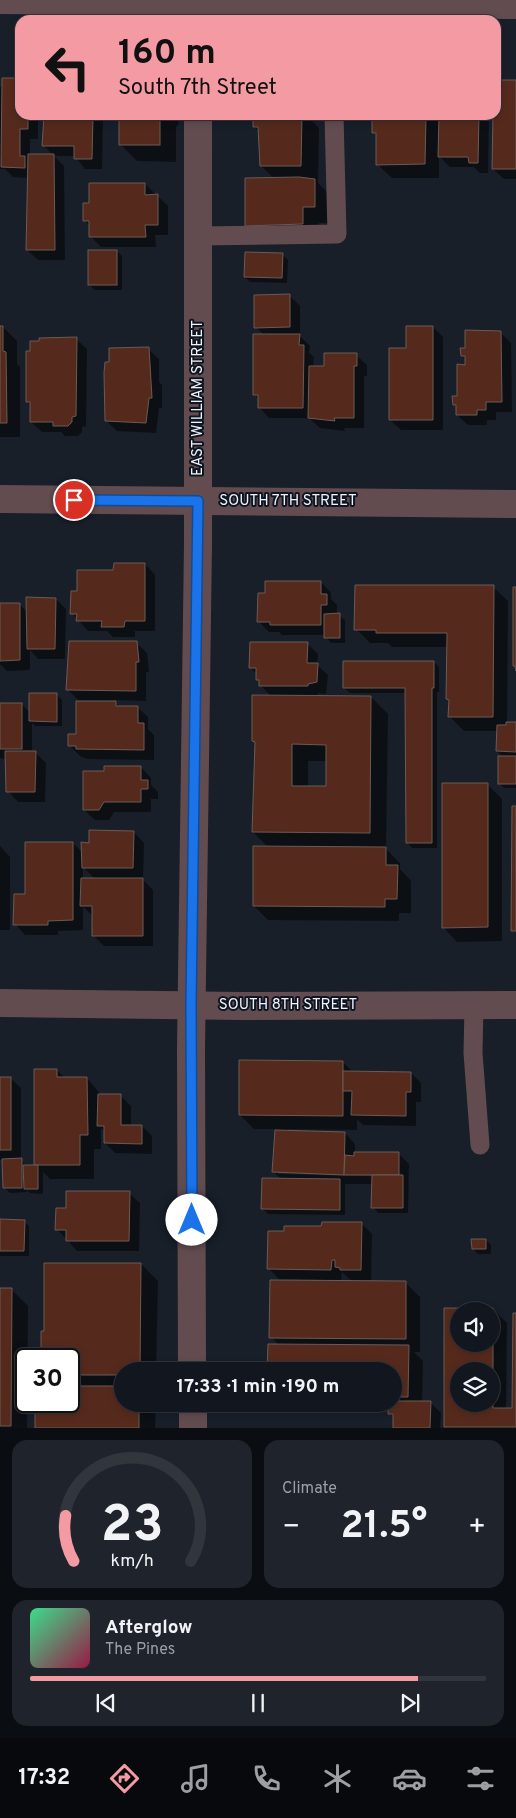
<!DOCTYPE html>
<html lang="en">
<head>
<meta charset="utf-8">
<style>
  :root { --surface:#12171f; --page:#1f242c; --text:#f1f3f6; --muted:#9c9fa4; --line:#31363d; --accent:#f49aa3 }
  body { margin:0; font-family:Overpass,sans-serif; background:var(--page); color:var(--text); height:100vh; display:flex; flex-direction:column; font-size:19px; white-space:nowrap }
  * { box-sizing:border-box; margin:0 }
  p { font-size:16px; color:var(--muted) }
  .icon { flex:none; width:28px; height:28px; fill:none; stroke:currentColor; stroke-width:2; stroke-linecap:round; stroke-linejoin:round }
  .map { position:relative; height:1428px; overflow:hidden }
  .side { display:flex; flex-direction:column; gap:12px; padding:12px; background:#0a0d11; flex:1 }
  .side>* { flex:none }
  .top-card { position:absolute; left:15px; top:15px; width:486px; height:105px; border-radius:15px; box-shadow:0 2px 8px #0003,0 0 0 1px var(--line); background:#f49aa3; color:#111; overflow:hidden }
  .buttons { position:absolute; left:450px; top:1302px; display:grid; gap:10px }
  .buttons a { display:grid; place-items:center; width:50px; height:50px; border-radius:50%; background:var(--surface); box-shadow:0 2px 8px #0003,0 0 0 1px var(--line); font-size:25px }
  .speed { position:absolute; left:15px; top:1348px; display:flex; gap:10px; font-size:25px; font-weight:700; text-align:center }
  .speed>* { display:grid; place-content:center; width:65px; height:65px; border-radius:50%; background:var(--surface); box-shadow:0 2px 8px #0003,0 0 0 1px var(--line); line-height:1 }
  .speed .limit { border:2px solid #111; border-radius:8px; background:#fff; color:#111 }
  .pin { position:absolute; display:grid; place-items:center; width:42px; height:42px; color:#fff; margin:-21px; border:2px solid #fff; border-radius:50%; box-shadow:0 1px 5px #0007 }
  .me { position:absolute; width:55px; margin:-28px; rotate:0deg; stroke-linejoin:round; filter:drop-shadow(0 0 4px #0008) }
  .turn { display:flex; align-items:center; gap:18px; height:105px; padding:0 20px; font-size:22px }
  .turn .icon { width:65px; height:65px; stroke-width:2.5 }
  .turn b { display:block; font-size:35px; line-height:42px }
  .big { font-size:38px; font-weight:700; line-height:1.1 }
  .side .card { flex:1; display:flex; flex-direction:column; justify-content:center; gap:8px; min-width:0; padding:0 18px; border-radius:15px; background:var(--page) }
  .side .dial { align-items:center; gap:0 }
  .dial svg { height:130px; overflow:visible; fill:none; stroke:var(--line); stroke-width:7; stroke-linecap:round; text-anchor:middle }
  .dial text { fill:var(--text); stroke:none }
  .song { display:flex; align-items:center; gap:15px }
  .cover { width:60px; height:60px; border-radius:8px; background:linear-gradient(135deg,hsl(150 70% 55%),hsl(340 70% 35%)) }
  .played { height:5px; border-radius:2px; background:linear-gradient(90deg,var(--accent) 85%,var(--line) 85%) }
  .keys { display:flex; justify-content:space-around; direction:ltr }
  .heat { display:flex; justify-content:space-between; align-items:center; font-size:28px; direction:ltr }
  .side .tiles { flex:1; display:grid; gap:12px; grid-template-columns:1fr 1fr }
  .card:last-child { grid-column:span 2 }
  .trip { position:absolute; left:114px; top:1362px; width:288px; height:50px; border-radius:25px; background:var(--surface); box-shadow:0 2px 8px #0003,0 0 0 1px var(--line); font-weight:700; line-height:50px; text-align:center }
  .menu { display:flex; height:80px; justify-content:space-around; align-items:center; background:#07090c; color:var(--muted) }
  .menu .icon { width:35px; height:35px }
  .menu .selected { color:var(--accent) }
  .menu b { font-size:22px; color:var(--text) }
  .map>svg:first-child { display:block }
  .shadow { fill:#0007; fill-rule:evenodd }
  .building { fill:#552a1d; stroke:#6b5a55; fill-rule:evenodd }
  .lines { fill:none; stroke-linecap:round; stroke-linejoin:round }
  .service { stroke:#624c50; stroke-width:19 }
  .minor { stroke:#624c50; stroke-width:28 }
  .tertiary { stroke:#624c50; stroke-width:28 }
  .route-casing { stroke:#114b97; stroke-width:12 }
  .route { stroke:#1a73e8; stroke-width:9 }
  .labels { text-anchor:middle; dominant-baseline:central; stroke-width:4; stroke-linejoin:round; paint-order:stroke }
  .street-label { font-size:15px; fill:#eef3fb; stroke:#0f1520 }
</style>
</head>
<body>
<div class="map">
<svg width="516" height="1428" viewBox="0 0 516 1428">
  <rect width="100%" height="100%" fill="#181f29"/>
  <g class="shadow">
    <polygon points="20,79 20,115 38,116 38,139 30,139 30,155 54,156 44,146 45,115 113,115 113,118 103,118 102,169 85,169 75,156 54,156 64,166 65,260 38,260 27,250 29,178 13,177 5,169 0,169 0,87"/>
    <polygon points="516,82 516,179 504,179 493,169 494,115 496,115"/>
    <polygon points="121,115 177,115 179,124 176,127 176,162 137,161 120,144"/>
    <polygon points="254,115 311,115 312,121 319,128 318,183 332,197 332,223 319,223 319,240 246,226 275,179 261,166 260,132 254,127"/>
    <polygon points="373,115 489,115 488,173 480,173 474,167 450,167 439,156 439,178 392,178 377,164 377,136 373,132"/>
    <polygon points="145,184 168,206 168,235 155,235 156,247 101,247 91,237 90,226 84,220 90,204"/>
    <polygon points="117,251 122,256 122,290 94,290 89,284"/>
    <polygon points="282,254 288,260 287,283 250,282 245,277"/>
    <polygon points="290,296 300,306 300,336 310,346 309,353 314,357 313,367 325,367 356,355 367,365 367,376 364,376 364,428 344,428 345,431 320,428 309,418 269,418 259,407 259,400 254,394 264,335 256,327"/>
    <polygon points="0,327 3,327 17,341 17,364 20,367 20,437 0,437"/>
    <polygon points="433,327 443,337 443,430 401,430 390,420 408,349"/>
    <polygon points="500,332 511,343 512,412 496,412 496,420 487,420 487,425 468,425 457,415 457,408 454,405 466,366 466,360 462,355 466,349"/>
    <polygon points="76,339 87,349 86,426 82,427 82,432 78,436 65,436 61,432 42,432 31,422 31,406 27,402 31,352"/>
    <polygon points="148,349 159,359 159,382 162,385 162,408 159,408 156,433 117,431 106,421"/>
    <polygon points="145,564 155,575 155,631 135,631 135,637 113,637 107,631 88,631 72,613 78,592 115,571"/>
    <polygon points="321,582 331,593 331,599 337,605 337,615 345,620 345,643 331,643 325,635 282,635 279,632 269,632 259,622 266,594"/>
    <polygon points="493,587 508,601 507,723 516,723 516,788 504,788 499,783 503,757 497,751 498,731 464,731 450,717 450,702 447,699 448,647 392,647 388,643 370,643 356,629"/>
    <polygon points="56,599 66,609 65,659 38,659 30,650 30,670 7,671 0,664 0,604 19,604 27,612"/>
    <polygon points="136,643 147,653 149,672 146,672 146,701 113,700 120,707 137,707 148,717 148,729 154,735 154,760 87,759 80,756 69,745 77,735 80,702 67,689"/>
    <path d="M 307,643 L 318,654 L 317,665 L 328,675 L 326,694 L 318,693 L 318,697 L 371,697 L 388,714 L 386,849 L 400,863 L 400,869 L 411,881 L 411,913 L 399,913 L 399,921 L 268,920 L 254,906 L 269,848 L 253,832 L 256,744 L 253,741 L 271,696 L 260,685 L 257,674 L 251,668 ZM 308,761 L 327,761 L 327,787 L 308,787 Z"/>
    <polygon points="434,662 439,667 439,692 437,692 437,848 412,848 407,842 407,693 350,693 344,688"/>
    <polygon points="57,695 62,700 62,726 35,726 32,723 32,752 35,752 46,763 45,802 18,802 8,791 6,759 0,758 0,704 22,704 30,713"/>
    <polygon points="141,767 151,778 151,785 158,792 158,799 151,799 151,812 114,812 109,820 95,820 84,810 105,772"/>
    <polygon points="487,784 502,799 502,941 457,942 443,927"/>
    <path d="M 134,832 L 144,843 L 143,880 L 153,890 L 153,946 L 104,946 L 93,935 L 93,916 L 83,907 L 83,930 L 58,931 L 58,935 L 25,935 L 15,924 L 26,896 L 73,843 L 83,853 L 90,844 ZM 83,867 L 95,879 L 83,879 Z"/>
    <polygon points="0,846 10,857 10,930 0,930"/>
    <path d="M 343,1062 L 353,1072 L 411,1073 L 421,1083 L 421,1102 L 416,1102 L 416,1126 L 363,1125 L 357,1119 L 357,1130 L 288,1129 L 288,1131 L 345,1133 L 355,1144 L 355,1153 L 399,1154 L 409,1164 L 408,1213 L 378,1213 L 373,1207 L 373,1184 L 345,1184 L 345,1215 L 268,1214 L 262,1208 L 281,1179 L 274,1172 L 276,1129 L 254,1129 L 240,1115 ZM 278,1171 L 402,1174 L 402,1177 L 278,1174 Z"/>
    <polygon points="57,1070 65,1078 87,1078 101,1095 120,1095 131,1106 131,1126 142,1126 152,1136 152,1154 115,1153 105,1143 105,1132 101,1128 101,1149 94,1149 94,1179 50,1179 43,1172 43,1194 30,1193 27,1190 27,1192 10,1193 4,1187 4,1160 0,1160 0,1078 10,1078 21,1088 21,1159 26,1166 37,1166"/>
    <polygon points="129,1193 140,1203 139,1251 77,1251 57,1229"/>
    <polygon points="0,1221 24,1221 29,1226 29,1256 0,1256"/>
    <path d="M 361,1223 L 372,1234 L 371,1282 L 406,1283 L 420,1297 L 420,1352 L 414,1352 L 423,1361 L 422,1402 L 430,1402 L 441,1413 L 440,1428 L 394,1428 L 394,1419 L 389,1411 L 282,1410 L 276,1404 L 392,1404 L 392,1371 L 268,1371 L 269,1345 L 279,1345 L 271,1337 L 326,1282 L 326,1280 L 279,1279 L 269,1269 L 285,1232 ZM 342,1272 L 347,1277 L 354,1282 L 341,1282 Z"/>
    <polygon points="486,1240 491,1245 491,1254 478,1254 473,1249"/>
    <polygon points="141,1264 158,1281 156,1371 122,1371 122,1404 156,1404 155,1428 36,1428 69,1401 69,1359"/>
    <polygon points="0,1289 11,1289 28,1306 27,1428 0,1428"/>
    <path d="M 445,1309 L 493,1309 L 507,1323 L 506,1409 L 514,1409 L 516,1315 L 516,1428 L 447,1428 L 445,1426 ZM 459,1311 L 491,1311 L 491,1344 L 459,1344 ZM 459,1371 L 491,1371 L 491,1404 L 459,1404 Z"/>
  </g>
  <g class="building">
    <polygon points="2,78 20,78 20,115 28,115 28,129 20,129 20,156 25,156 25,168 1,167"/>
    <polygon points="502,80 516,80 516,169 492,169 493,115 496,115 496,82"/>
    <polygon points="44,115 93,115 92,159 74,159 74,146 42,146"/>
    <rect x="119" y="115" width="41" height="30"/>
    <polygon points="253,115 302,115 301,166 260,166 258,127 253,127"/>
    <polygon points="372,115 426,115 425,164 376,165 376,133 372,133"/>
    <polygon points="439,115 479,115 478,163 469,163 468,157 438,157"/>
    <polygon points="28,154 54,154 55,250 26,250"/>
    <polygon points="299,177 315,179 315,207 303,207 303,224 245,226 245,178"/>
    <polygon points="89,183 145,183 145,195 158,194 158,225 145,225 146,237 89,237 89,221 83,221 83,203 89,203"/>
    <rect x="88" y="250" width="29" height="35"/>
    <polygon points="245,252 283,253 282,278 244,277"/>
    <polygon points="290,294 290,327 254,328 254,295"/>
    <polygon points="0,326 3,326 3,351 6,352 7,423 0,423"/>
    <polygon points="406,326 433,326 433,420 389,420 389,348 406,348"/>
    <polygon points="465,330 501,331 502,402 486,402 486,410 477,410 477,415 456,415 456,405 453,405 452,396 457,396 457,364 465,365 465,356 461,356 460,348 465,348"/>
    <polygon points="253,334 300,334 299,345 304,345 303,408 258,408 258,395 253,395"/>
    <polygon points="77,337 76,416 72,417 72,422 68,426 53,426 53,422 30,422 30,402 26,402 26,351 30,351 30,341 39,341 39,338"/>
    <polygon points="149,347 152,398 149,398 146,423 105,421 104,373 105,362 109,362 109,348"/>
    <polygon points="324,353 357,353 357,366 354,366 354,418 334,418 335,421 308,418 309,366 324,366"/>
    <polygon points="114,563 145,563 145,621 125,621 124,627 101,627 102,621 76,621 77,614 70,614 71,591 77,591 77,570 113,570"/>
    <polygon points="265,581 321,581 321,594 327,594 327,605 321,605 321,625 270,625 270,622 257,622 258,593 265,593"/>
    <polygon points="355,585 494,585 493,717 448,717 449,700 446,699 447,633 376,633 376,630 354,630"/>
    <polygon points="513,587 516,587 516,671 515,666 513,666"/>
    <polygon points="26,597 56,598 55,649 27,649"/>
    <polygon points="0,603 20,603 20,660 0,661"/>
    <polygon points="340,613 340,638 324,638 324,614"/>
    <polygon points="69,641 137,641 139,662 136,662 136,691 66,690"/>
    <polygon points="250,642 308,642 307,663 318,663 317,682 308,684 308,686 259,686 259,680 256,680 256,668 249,668"/>
    <polygon points="343,661 434,661 434,688 432,688 432,843 406,843 405,688 343,688"/>
    <polygon points="29,693 57,693 57,722 29,721"/>
    <path d="M 252,695 L 371,696 L 370,833 L 252,832 L 255,742 L 252,741 ZM 292,744 L 326,745 L 326,786 L 292,786 Z"/>
    <polygon points="76,701 116,701 116,706 138,706 138,723 144,723 144,750 76,749 76,746 68,746 68,734 76,734"/>
    <rect x="0" y="703" width="22" height="46"/>
    <polygon points="506,722 516,722 516,752 496,751 497,725 506,725"/>
    <polygon points="5,751 36,751 35,792 6,792"/>
    <rect x="498" y="756" width="18" height="28"/>
    <polygon points="104,766 141,766 141,780 148,780 148,789 141,789 141,802 104,802 99,810 83,810 83,771 104,771"/>
    <polygon points="442,783 488,783 488,927 442,928"/>
    <polygon points="512,806 516,806 516,931 511,931"/>
    <polygon points="89,830 134,831 133,868 82,868 81,842 89,843"/>
    <polygon points="25,842 73,842 73,920 48,921 48,925 13,925 14,894 25,894"/>
    <polygon points="253,846 386,847 386,865 398,865 397,899 385,899 385,907 253,906"/>
    <polygon points="81,878 143,878 143,936 92,936 92,906 80,906"/>
    <polygon points="239,1060 343,1061 343,1116 239,1115"/>
    <polygon points="34,1069 57,1069 57,1077 87,1077 88,1135 80,1135 80,1165 34,1165"/>
    <polygon points="343,1071 411,1072 411,1092 406,1092 406,1116 351,1115 352,1091 343,1091"/>
    <rect x="0" y="1077" width="11" height="73"/>
    <polygon points="98,1094 121,1094 121,1125 142,1125 142,1144 104,1143 104,1126 97,1126"/>
    <polygon points="275,1130 345,1132 344,1175 272,1172"/>
    <polygon points="354,1152 399,1152 399,1175 344,1175 345,1155 354,1156"/>
    <polygon points="22,1158 22,1188 3,1188 2,1159"/>
    <polygon points="23,1165 38,1165 38,1189 24,1189"/>
    <polygon points="372,1175 403,1175 403,1208 371,1208"/>
    <polygon points="262,1178 340,1179 340,1210 261,1209"/>
    <polygon points="66,1191 130,1191 129,1241 66,1241 66,1230 55,1230 56,1208 66,1208"/>
    <polygon points="0,1219 25,1220 24,1251 0,1251"/>
    <polygon points="322,1222 362,1222 361,1270 340,1270 340,1268 335,1267 335,1260 332,1260 331,1270 267,1269 268,1231 284,1231 284,1226 321,1226"/>
    <polygon points="471,1239 486,1239 486,1249 472,1249"/>
    <polygon points="44,1263 141,1263 140,1371 122,1371 122,1375 73,1375 73,1379 69,1379 69,1359 41,1359 41,1331 44,1331"/>
    <polygon points="270,1280 406,1281 406,1339 269,1338"/>
    <polygon points="0,1288 12,1288 11,1426 0,1426"/>
    <path d="M 444,1308 L 493,1308 L 493,1408 L 512,1408 L 513,1313 L 516,1313 L 516,1427 L 444,1427 ZM 459,1311 L 491,1311 L 491,1344 L 459,1344 ZM 459,1371 L 491,1371 L 491,1404 L 459,1404 Z"/>
    <polygon points="268,1344 409,1345 408,1397 392,1397 392,1371 267,1371"/>
    <polygon points="69,1386 122,1386 122,1404 139,1404 139,1428 35,1428 35,1401 69,1401"/>
    <polygon points="392,1401 431,1401 430,1428 393,1428 393,1414 388,1414 388,1404 392,1404"/>
  </g>
  <g class="lines">
    <g class="service">
      <polyline points="197,236 337,234 334,115"/>
      <polyline points="474,1005 473,1053 480,1145"/>
    </g>
    <g class="minor">
      <polyline points="0,0 516,5"/>
      <polyline points="0,1003 241,1006 516,1005"/>
      <polyline points="192,1371 191,1049 198,544 198,115"/>
      <polyline points="193,1404 193,1428"/>
    </g>
    <polyline class="tertiary" points="0,499 516,504"/>
  </g>
  <g class="lines">
    <g class="route-casing">
      <polyline id="route" points="74,500 198,501 191,1005 192,1220"/>
    </g>
    <use href="#route" class="route"/>
  </g>
  <g class="labels">
    <g class="street-label">
      <text transform="translate(198 398) rotate(-90)">EAST WILLIAM STREET</text>
      <text x="288" y="501">SOUTH 7TH STREET</text>
      <text x="288" y="1005">SOUTH 8TH STREET</text>
    </g>
  </g>
</svg>
<div class="buttons">
<a><svg class="icon" aria-label="sound" viewBox="0 0 24 24"><path d="M4 9h4l5-4v14l-5-4H4zM17 9q2 3 0 6"/></svg></a>
<a><svg class="icon" aria-label="layers" viewBox="0 0 24 24"><path d="M12 4l9 5-9 5-9-5zM3 14l9 5 9-5"/></svg></a>
</div>
<div class="speed"><div class="limit">30</div></div>
<div class="pin" style="left:74px;top:500px;background:#d93025"><svg class="icon" aria-label="arrive" viewBox="0 0 24 24"><path d="M6 21V4h12l-3 4 3 4H6"/></svg></div>
<svg class="me" style="left:192px;top:1220px" viewBox="-20 -20 40 40"><circle r="19" fill="#fff"/><path d="M0-13L10 11 0 6-10 11z" fill="#1a73e8"/></svg>
<div class="trip">17:33 · 1 min · 190 m</div>
<div class="top-card">
<div class="turn"><svg class="icon" aria-label="left" viewBox="0 0 24 24"><path d="M17 20v-9H6M10 6l-5 5 5 5"/></svg><div><b>160 m</b>South 7th Street</div></div>
</div>
</div>
<section class="side">
<div class="tiles">
<div class="card dial"><svg viewBox="0 0 100 80">
<path d="M14 69A42 42 0 1 1 86 69"/>
<path d="M14 69A42 42 0 0 1 9 41" stroke="#f49aa3"/>
<text x="50" y="56" font-size="32" font-weight="700">23</text>
<text x="50" y="72" font-size="11">km/h</text>
</svg></div>
<div class="card"><p>Climate</p>
<div class="heat"><a>−</a><b class="big">21.5°</b><a>+</a></div>
</div>
<div class="card">
<div class="song"><i class="cover"></i><div><b>Afterglow</b><p>The Pines</p></div></div>
<div class="played"></div>
<div class="keys"><svg class="icon" aria-label="previous" viewBox="0 0 24 24"><path d="M18 5L8 12l10 7zM5 5v14"/></svg><svg class="icon" aria-label="pause" viewBox="0 0 24 24"><path d="M8 5v14M16 5v14"/></svg><svg class="icon" aria-label="next" viewBox="0 0 24 24"><path d="M6 5l10 7-10 7zM19 5v14"/></svg></div>
</div>
</div>
</section>
<nav class="menu">
<b>17:32</b>
<svg class="icon selected" aria-label="directions" viewBox="0 0 24 24"><path d="M12 3l9 9-9 9-9-9zM9 14v-3h6M13 9l2 2-2 2"/></svg>
<svg class="icon" aria-label="music" viewBox="0 0 24 24"><path d="M9 18V5l10-2v13"/><circle cx="6" cy="18" r="3"/><circle cx="16" cy="16" r="3"/></svg>
<svg class="icon" aria-label="phone" viewBox="0 0 24 24"><path d="M5 4h4l2 5-3 2q2 4 5 5l2-3 5 2v4C11 20 4 13 5 4z"/></svg>
<svg class="icon" aria-label="climate" viewBox="0 0 24 24"><path d="M12 3v18M4 7l16 10M4 17L20 7"/></svg>
<svg class="icon" aria-label="car" viewBox="0 0 24 24"><path d="M5 17H2v-5l4-1 3-4h7l3 4 3 1v5h-3M9 17h6M6 11h13"/><circle cx="7" cy="17" r="2"/><circle cx="17" cy="17" r="2"/></svg>
<svg class="icon" aria-label="filters" viewBox="0 0 24 24"><path d="M4 7h16M4 17h16"/><circle cx="9" cy="7" r="2"/><circle cx="15" cy="17" r="2"/></svg>
</nav>
</body>
</html>
